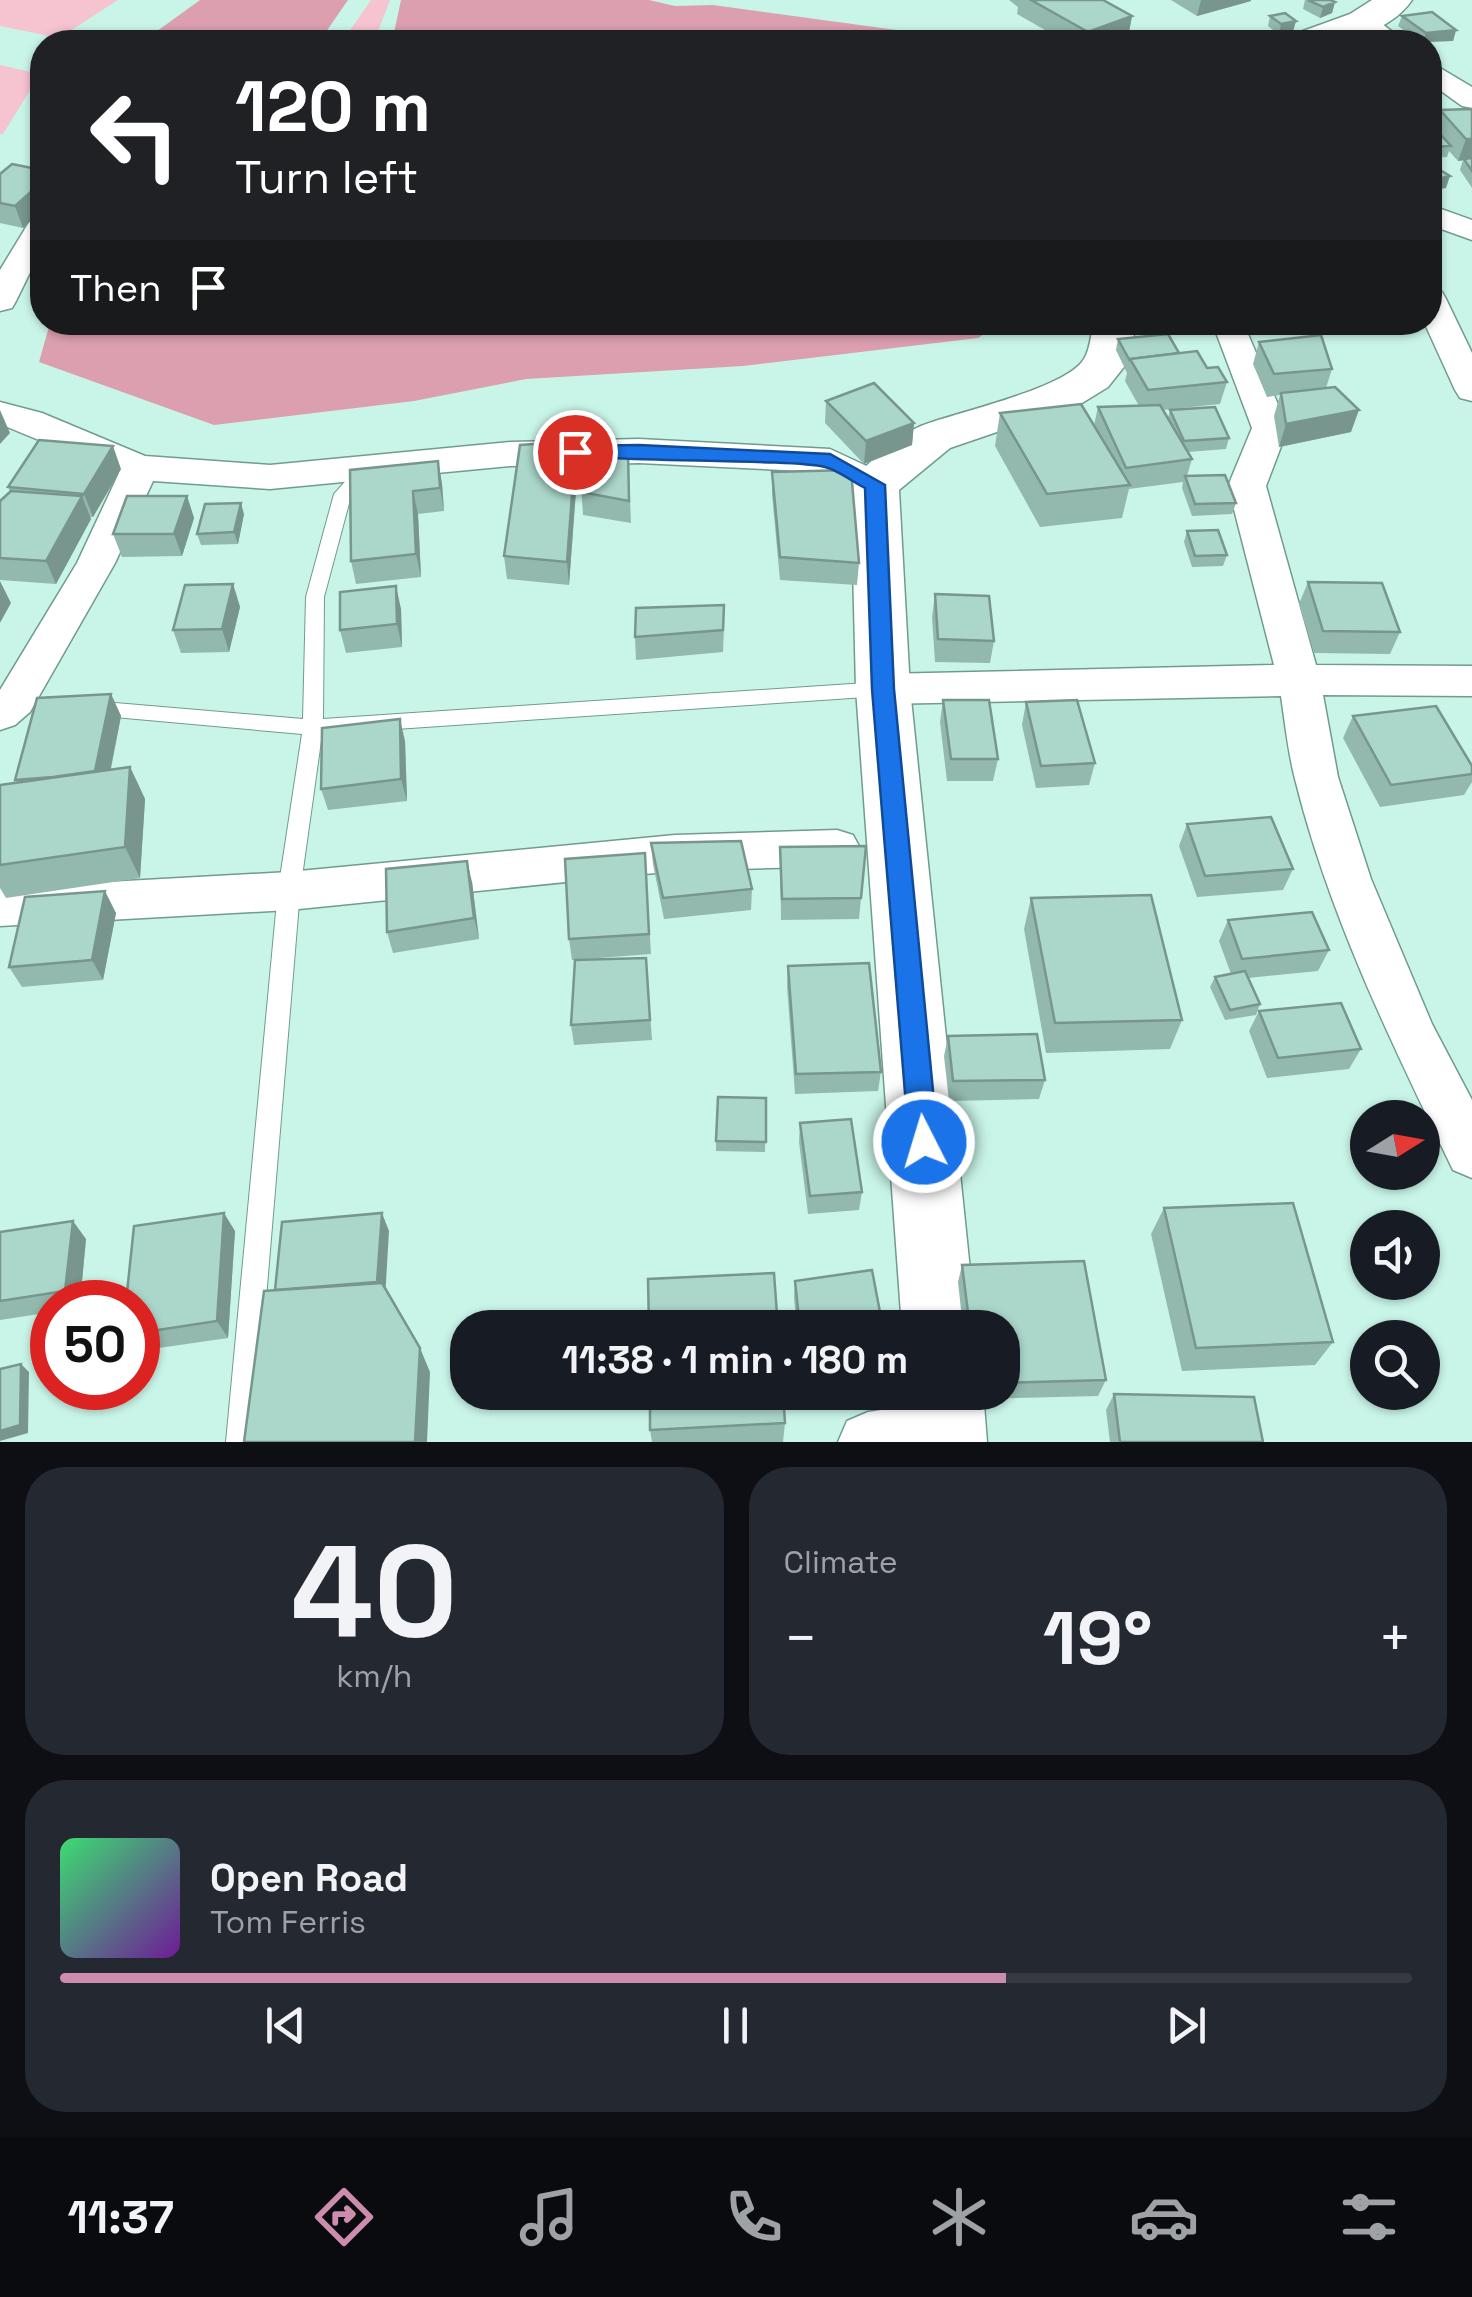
<!DOCTYPE html>
<html lang="en">
<head>
<meta charset="utf-8">
<style>
  :root { --surface:#171b24; --page:#242831; --text:#f1f3f6; --muted:#9ea1a6; --line:#363941; --accent:#cd8bad }
  body { margin:0; font-family:"Space Grotesk",sans-serif; background:var(--page); color:var(--text); height:100vh; display:flex; flex-direction:column; font-size:38px; white-space:nowrap }
  * { box-sizing:border-box; margin:0 }
  p { font-size:32px; color:var(--muted) }
  .icon { flex:none; width:55px; height:55px; fill:none; stroke:currentColor; stroke-width:2; stroke-linecap:round; stroke-linejoin:round }
  .map { position:relative; height:1442px; overflow:hidden }
  .side { display:flex; flex-direction:column; gap:25px; padding:25px; background:#0d0f14; flex:1 }
  .side>* { flex:none }
  .guide { position:absolute; left:30px; top:30px; width:1412px; height:305px; border-radius:40px; box-shadow:0 2px 8px #0004; background:#202124; color:#fff; overflow:hidden }
  .needle { width:65px; rotate:79deg }
  .tools { position:absolute; left:1350px; top:1100px; display:grid; gap:20px }
  .tools a { display:grid; place-items:center; width:90px; height:90px; border-radius:50%; background:var(--surface); box-shadow:0 2px 8px #0004; font-size:50px }
  .speed { position:absolute; left:30px; top:1280px; display:flex; gap:20px; font-size:50px; font-weight:700; text-align:center }
  .speed>* { display:grid; place-content:center; width:130px; height:130px; border-radius:50%; background:var(--surface); box-shadow:0 2px 8px #0004; line-height:1 }
  .speed .limit { border:15px solid #d22; background:#fff; color:#111 }
  .pin { position:absolute; display:grid; place-items:center; width:85px; height:85px; color:#fff; margin:-42px; border:5px solid #fff; border-radius:50%; box-shadow:0 2px 10px #0007 }
  .me { position:absolute; width:110px; margin:-55px; rotate:355deg; stroke-linejoin:round; filter:drop-shadow(0 0 8px #0008) }
  .turn { display:flex; align-items:center; gap:35px; height:210px; padding:0 40px; font-size:45px }
  .turn .icon { width:130px; height:130px; stroke-width:2.5 }
  .turn b { display:block; font-size:70px; line-height:85px }
  .then { display:flex; align-items:center; height:95px; padding:0 40px; background:#0003; gap:20px; font-size:38px }
  .big { font-size:75px; font-weight:700; line-height:1.1 }
  .side .widget { flex:1; display:flex; flex-direction:column; justify-content:center; gap:15px; min-width:0; padding:0 35px; border-radius:40px; background:var(--page) }
  .side .dial { align-items:center; gap:0 }
  .dial b { font-size:130px; line-height:1 }
  .song { display:flex; align-items:center; gap:30px }
  .cover { width:120px; height:120px; border-radius:15px; background:linear-gradient(135deg,hsl(140 70% 55%),hsl(280 70% 35%)) }
  .played { height:10px; border-radius:5px; background:linear-gradient(90deg,var(--accent) 70%,var(--line) 70%) }
  .keys { display:flex; justify-content:space-around; direction:ltr }
  .heat { display:flex; justify-content:space-between; align-items:center; font-size:55px; direction:ltr }
  .side .tiles { flex:1; display:grid; gap:25px; grid-template-columns:1fr 1fr }
  .widget:last-child { grid-column:span 2 }
  .trip { position:absolute; left:450px; top:1310px; width:570px; height:100px; border-radius:40px; background:var(--surface); box-shadow:0 2px 8px #0004; font-weight:700; line-height:100px; text-align:center }
  .dock { display:flex; height:160px; justify-content:space-around; align-items:center; background:#090b0e; color:var(--muted) }
  .dock .icon { width:70px; height:70px }
  .dock .on { color:var(--accent) }
  .dock b { font-size:45px; color:var(--text) }
  .map>svg:first-child { display:block }
  .green { fill:#f6c3d1 }
  .water { fill:#db9fb0 }
  .lines { fill:none; stroke-linecap:round; stroke-linejoin:round }
  .service-casing { stroke:#719b8f; stroke-width:2 }
  .minor-casing { stroke:#719b8f; stroke-width:3 }
  .secondary-casing { stroke:#719b8f; stroke-width:3 }
  .service { fill:#fff; fill-rule:evenodd }
  .minor { fill:#fff; fill-rule:evenodd }
  .secondary { fill:#fff; fill-rule:evenodd }
  .wall { fill:#93b9ae }
  .shaded-wall { fill:#78968d }
  .building { fill:#abd7ca; stroke:#78968d; stroke-width:2.5 }
  .route { fill:#1a73e8; stroke:#114b97; stroke-width:2.5 }
</style>
</head>
<body>
<div class="map">
<svg width="1472" height="1442" viewBox="0 0 1472 1442">
  <rect width="100%" height="100%" fill="#c9f5e8"/>
  <g class="green">
    <polygon points="0,0 118,0 59,38 0,26"/>
    <polygon points="371,0 390,0 374,42 342,42"/>
    <polygon points="0,65 40,74 3,134 0,134"/>
  </g>
  <g class="water">
    <polygon points="200,0 348,0 319,42 142,42"/>
    <polygon points="401,0 649,0 675,6 713,5 985,42 392,42"/>
    <polygon points="50,323 50,322 1002,323 978,338 743,366 526,379 414,401 214,425 39,362"/>
  </g>
  <g class="lines">
    <g class="service-casing">
      <polygon id="service" points="364,465 373,471 351,496 324,597 323,719 881,682 891,689 881,696 322,734 300,891 254,1442 226,1442 278,891 302,734 92,715 82,708 92,701 303,719 306,597 334,494 358,467"/>
    </g>
    <g class="minor-casing">
      <g id="minor">
        <polygon points="1362,13 1371,15 1405,42 1375,42 1349,21"/>
        <polygon points="1430,62 1472,87 1472,108 1462,106 1430,83"/>
        <polygon points="1430,205 1472,220 1472,240 1430,225"/>
        <polygon points="42,217 42,248 16,301 12,308 0,311 0,270 31,219"/>
        <polygon points="1430,289 1442,292 1446,299 1472,353 1472,401 1460,398 1455,390 1424,322 1430,322"/>
        <path d="M 1208,322 L 1241,322 L 1245,327 L 1288,428 L 1266,486 L 1316,665 L 1472,666 L 1472,696 L 1323,695 L 1338,777 L 1371,879 L 1432,1024 L 1472,1100 L 1472,1178 L 1453,1170 C 1392,1044 1329,916 1295,779 C 1288,752 1285,723 1281,696 L 883,704 L 868,700 L 862,689 L 868,678 L 883,674 L 1274,665 L 1228,486 L 1252,428 L 1217,335 Z"/>
        <polygon points="0,402 42,413 145,456 270,465 511,442 639,439 830,449 888,476 894,485 888,494 875,497 823,472 639,463 511,466 270,489 153,481 115,563 30,712 15,725 0,730 0,690 77,563 119,473 0,424"/>
        <polygon points="837,830 853,835 860,848 853,861 837,866 675,871 289,910 0,926 0,888 289,872 675,835"/>
        <polygon points="948,1400 969,1409 978,1430 973,1442 838,1442 847,1421 868,1412"/>
      </g>
    </g>
    <g class="secondary-casing">
      <g id="secondary">
        <path d="M 1372,0 L 1412,0 C 1386,38 1328,45 1287,42 L 1292,35 L 1350,14 Z"/>
        <path d="M 1094,322 L 1137,322 L 1127,363 L 1108,387 L 1082,403 L 950,448 L 899,490 L 910,689 L 976,1328 L 902,1328 L 856,689 L 851,485 C 864,464 898,436 921,426 C 956,412 1066,389 1084,359 C 1090,350 1091,334 1094,322 Z"/>
        <polygon points="907,1392 983,1392 987,1442 911,1442"/>
      </g>
    </g>
    <use href="#service" class="service"/>
    <use href="#minor" class="minor"/>
    <use href="#secondary" class="secondary"/>
  </g>
  <g class="wall">
    <polygon points="1009,0 1103,0 1132,16 1128,37 1113,42 1066,42 1017,14 1018,7"/>
    <polygon points="1171,0 1251,0 1251,1 1197,16"/>
    <polygon points="1305,0 1330,0 1335,2 1332,13 1320,18 1303,9"/>
    <polygon points="1270,16 1296,21 1293,31 1279,35 1268,26"/>
    <polygon points="1402,16 1456,30 1453,41 1421,42 1398,26"/>
    <polygon points="1430,107 1439,112 1472,109 1472,188 1460,170 1463,160 1458,161 1449,151 1447,157 1430,158"/>
    <polygon points="42,170 42,211 23,228 0,223 0,174"/>
    <polygon points="1118,339 1179,353 1207,368 1227,382 1220,404 1163,410 1168,418 1170,410 1229,438 1226,449 1188,452 1192,459 1187,476 1236,503 1232,514 1192,516 1182,488 1183,482 1129,489 1122,518 1040,527 995,446 1000,413 1094,425 1098,407 1139,406 1125,381 1127,373 1116,350"/>
    <polygon points="1259,342 1332,369 1326,388 1351,432 1279,447 1274,416 1280,395 1267,397 1253,364"/>
    <polygon points="826,401 914,423 912,445 864,464 825,423"/>
    <polygon points="576,441 578,463 569,585 507,579 504,556"/>
    <polygon points="628,451 631,523 583,515 579,454"/>
    <polygon points="438,461 442,484 444,511 418,514 421,577 356,584 351,561"/>
    <polygon points="121,469 93,517 90,517 91,519 56,584 0,580 0,501 10,492 8,487"/>
    <polygon points="772,472 859,563 857,585 780,580 772,494"/>
    <polygon points="187,496 194,518 182,556 122,557 113,534"/>
    <polygon points="244,514 238,544 201,545 197,534"/>
    <polygon points="1187,531 1227,555 1223,566 1192,567 1184,542"/>
    <polygon points="1308,582 1400,632 1390,654 1314,653 1299,604"/>
    <polygon points="233,584 240,607 229,652 181,653 173,630"/>
    <polygon points="935,594 994,641 990,663 935,662 932,617"/>
    <polygon points="401,609 402,647 346,653 340,630"/>
    <polygon points="724,628 723,652 636,660 635,637"/>
    <polygon points="111,694 121,716 111,769 130,767 145,799 140,878 6,898 0,888 0,785 17,782 15,780"/>
    <polygon points="943,700 998,759 993,781 947,781 940,722"/>
    <polygon points="1026,702 1095,763 1089,785 1036,788 1022,725"/>
    <polygon points="1353,716 1472,766 1472,782 1464,795 1380,807 1343,738"/>
    <polygon points="405,741 407,801 328,810 321,789"/>
    <polygon points="1187,824 1293,869 1283,890 1197,897 1179,846"/>
    <polygon points="651,843 752,889 751,910 664,919 653,864"/>
    <polygon points="866,846 859,919 781,920 780,847"/>
    <polygon points="645,853 651,954 572,960 569,939"/>
    <polygon points="472,882 479,939 393,953 387,932"/>
    <polygon points="1031,898 1182,1020 1170,1049 1046,1053 1024,929"/>
    <polygon points="116,913 103,980 22,987 9,967"/>
    <polygon points="1228,920 1329,950 1318,971 1248,978 1260,1004 1256,1015 1225,1020 1210,987 1215,977 1231,974 1219,941"/>
    <polygon points="646,958 652,1040 574,1045 571,1025"/>
    <polygon points="788,966 881,1072 878,1091 795,1094 787,986"/>
    <polygon points="1259,1011 1361,1049 1349,1069 1267,1078 1249,1031"/>
    <polygon points="948,1036 1045,1080 1039,1099 949,1101 944,1056"/>
    <polygon points="766,1098 765,1152 716,1151 716,1141"/>
    <polygon points="800,1123 862,1192 859,1210 808,1214 799,1142"/>
    <polygon points="1164,1208 1333,1342 1315,1365 1182,1371 1151,1234"/>
    <polygon points="235,1231 228,1338 138,1351 138,1302"/>
    <polygon points="0,1232 86,1239 80,1302 52,1302 52,1312 0,1320"/>
    <polygon points="962,1265 1106,1380 1098,1396 972,1399 971,1392 1002,1392 1002,1328 963,1328 958,1282"/>
    <polygon points="795,1281 883,1328 797,1328 794,1298"/>
    <polygon points="1114,1394 1263,1442 1110,1442 1106,1410"/>
    <polygon points="785,1423 783,1442 652,1442 650,1430"/>
  </g>
  <g class="shaded-wall">
    <polygon points="1201,0 1251,0 1251,1 1197,16"/>
    <polygon points="1335,2 1332,13 1320,18 1323,7"/>
    <polygon points="1132,16 1128,37 1113,42 1087,42 1088,32"/>
    <polygon points="1296,21 1293,31 1279,35 1281,24"/>
    <polygon points="1456,30 1453,41 1423,42 1426,33"/>
    <polygon points="1439,82 1436,93 1430,94 1430,84"/>
    <polygon points="1439,112 1435,123 1430,124 1430,114"/>
    <polygon points="1466,139 1472,139 1472,159 1458,161"/>
    <polygon points="1450,176 1446,188 1430,191 1430,181"/>
    <polygon points="42,182 42,211 23,228 15,206"/>
    <polygon points="0,410 10,433 0,444"/>
    <polygon points="1359,410 1351,432 1279,447 1286,424"/>
    <polygon points="914,423 912,445 864,464 866,441"/>
    <polygon points="576,441 578,463 569,585 567,562"/>
    <polygon points="113,446 121,469 93,517 84,494"/>
    <polygon points="438,461 442,484 444,511 440,488"/>
    <polygon points="413,491 418,514 421,577 416,554"/>
    <polygon points="82,496 91,519 56,584 46,561"/>
    <polygon points="187,496 194,518 182,556 174,534"/>
    <polygon points="241,503 244,514 238,544 234,532"/>
    <polygon points="0,581 11,603 0,623"/>
    <polygon points="233,584 240,607 229,652 222,629"/>
    <polygon points="396,586 401,609 402,647 397,624"/>
    <polygon points="111,694 121,716 105,796 95,775"/>
    <polygon points="400,719 405,741 407,801 401,779"/>
    <polygon points="130,767 145,799 140,878 125,847"/>
    <polygon points="467,861 472,882 479,939 474,918"/>
    <polygon points="105,891 116,913 103,980 92,960"/>
    <polygon points="224,1213 235,1231 228,1338 217,1321"/>
    <polygon points="382,1213 389,1231 385,1299 377,1282"/>
    <polygon points="73,1221 86,1239 80,1302 74,1302 65,1291"/>
    <polygon points="420,1348 430,1372 427,1442 415,1442"/>
    <polygon points="21,1364 29,1372 28,1433 0,1441 0,1431"/>
  </g>
  <g class="building">
    <polygon points="1031,0 1103,0 1132,16 1088,32"/>
    <polygon points="1308,0 1330,0 1335,2 1323,7"/>
    <polygon points="1432,12 1456,30 1426,33 1402,16"/>
    <polygon points="1285,13 1296,21 1281,24 1270,16"/>
    <polygon points="1430,75 1439,82 1430,84"/>
    <polygon points="1430,107 1440,112 1430,114"/>
    <polygon points="1472,109 1472,139 1466,139 1440,110"/>
    <polygon points="1430,123 1451,146 1430,147"/>
    <polygon points="1472,158 1472,171 1464,159"/>
    <polygon points="12,164 42,170 42,182 15,206 0,203 0,174"/>
    <polygon points="1430,164 1450,176 1430,181"/>
    <polygon points="1168,334 1179,353 1130,359 1130,361 1118,339"/>
    <polygon points="1321,335 1332,369 1274,374 1259,342"/>
    <polygon points="1197,351 1207,368 1218,367 1227,382 1148,390 1130,359"/>
    <polygon points="874,383 914,423 866,441 826,401"/>
    <polygon points="1335,387 1359,410 1286,424 1281,393"/>
    <polygon points="1081,404 1130,485 1047,494 1000,413"/>
    <polygon points="1160,405 1192,459 1126,468 1098,407"/>
    <polygon points="1215,407 1229,438 1184,441 1170,410"/>
    <polygon points="39,440 113,446 84,494 8,487"/>
    <polygon points="576,441 567,562 504,556 520,445"/>
    <polygon points="628,451 629,501 581,492 579,454"/>
    <polygon points="438,461 440,488 413,491 416,554 351,561 350,470"/>
    <polygon points="851,470 859,563 780,557 772,472"/>
    <polygon points="1225,475 1236,503 1195,504 1185,476"/>
    <polygon points="11,491 82,496 46,561 0,558 0,501"/>
    <polygon points="127,496 187,496 174,534 113,534"/>
    <polygon points="241,503 234,532 197,534 205,504"/>
    <polygon points="1218,530 1227,555 1195,556 1187,531"/>
    <polygon points="1308,582 1382,583 1400,632 1323,631"/>
    <polygon points="233,584 222,629 173,630 185,585"/>
    <polygon points="396,586 397,624 340,630 340,592"/>
    <polygon points="935,594 989,596 994,641 938,639"/>
    <polygon points="724,605 723,630 635,637 636,608"/>
    <polygon points="111,694 95,771 53,777 15,780 37,698"/>
    <polygon points="943,700 989,700 998,759 951,759"/>
    <polygon points="1077,700 1095,763 1041,766 1026,702"/>
    <polygon points="1436,706 1472,766 1472,774 1391,785 1353,716"/>
    <polygon points="400,719 401,779 321,789 322,728"/>
    <polygon points="130,767 125,847 0,865 0,785"/>
    <polygon points="1271,817 1293,869 1205,876 1187,824"/>
    <polygon points="741,841 752,889 663,898 651,843"/>
    <polygon points="866,846 861,898 782,899 780,847"/>
    <polygon points="645,853 649,934 569,939 565,859"/>
    <polygon points="467,861 474,918 387,932 386,869"/>
    <polygon points="105,891 92,960 9,967 25,897"/>
    <polygon points="1151,895 1182,1020 1055,1023 1031,898"/>
    <polygon points="1312,912 1329,950 1242,959 1228,920"/>
    <polygon points="646,958 650,1020 571,1025 575,960"/>
    <polygon points="869,963 881,1072 796,1074 788,966"/>
    <polygon points="1245,971 1260,1004 1230,1010 1215,977"/>
    <polygon points="1341,1003 1361,1049 1278,1058 1259,1011"/>
    <polygon points="1037,1034 1045,1080 953,1081 948,1036"/>
    <polygon points="718,1097 766,1098 766,1142 716,1141"/>
    <polygon points="851,1119 862,1192 810,1196 800,1123"/>
    <polygon points="1293,1203 1333,1342 1196,1348 1164,1208"/>
    <polygon points="224,1213 217,1321 138,1333 138,1302 126,1302 134,1226"/>
    <polygon points="382,1213 377,1282 275,1290 282,1222"/>
    <polygon points="73,1221 65,1291 0,1301 0,1232"/>
    <polygon points="1084,1261 1106,1380 1002,1383 1002,1328 970,1328 962,1265"/>
    <polygon points="872,1270 883,1328 800,1328 795,1281"/>
    <polygon points="774,1273 778,1328 649,1328 648,1279"/>
    <polygon points="382,1283 420,1348 415,1442 244,1442 264,1291"/>
    <polygon points="21,1364 20,1425 0,1431 0,1369"/>
    <polygon points="650,1392 783,1392 785,1423 650,1430"/>
    <polygon points="1114,1394 1254,1397 1263,1442 1120,1442"/>
  </g>
  <path class="route" d="M 639,445 L 830,454 L 885,485 L 894,689 L 938,1142 L 933,1152 L 924,1156 L 914,1152 L 909,1142 L 872,689 L 865,488 C 853,482 838,470 825,467 C 787,458 577,463 565,452 L 575,446 Z"/>
</svg>
<div class="tools">
<a><svg class="needle" viewBox="-14 -14 28 28"><path d="M0-13l5 13h-10z" fill="#e53935"/><path d="M0 13l5-13h-10z" fill="#9ea1a6"/></svg></a>
<a><svg class="icon" aria-label="sound" viewBox="0 0 24 24"><path d="M4 9h4l5-4v14l-5-4H4zM17 9q2 3 0 6"/></svg></a>
<a><svg class="icon" aria-label="search" viewBox="0 0 24 24"><circle cx="10" cy="10" r="6"/><path d="M15 15l6 6"/></svg></a>
</div>
<div class="speed"><div class="limit">50</div></div>
<div class="pin" style="left:575px;top:452px;background:#d93025"><svg class="icon" aria-label="arrive" viewBox="0 0 24 24"><path d="M6 21V4h12l-3 4 3 4H6"/></svg></div>
<svg class="me" style="left:924px;top:1142px" viewBox="-20 -20 40 40"><circle r="17" fill="#1a73e8" stroke="#fff" stroke-width="3"/><path d="M0-11L8 9 0 5-8 9z" fill="#fff"/></svg>
<div class="trip">11:38 · 1 min · 180 m</div>
<div class="guide">
<div class="turn"><svg class="icon" aria-label="left" viewBox="0 0 24 24"><path d="M17 20v-9H6M10 6l-5 5 5 5"/></svg><div><b>120 m</b>Turn left</div></div>
<div class="then">Then<svg class="icon" aria-label="arrive" viewBox="0 0 24 24"><path d="M6 21V4h12l-3 4 3 4H6"/></svg></div>
</div>
</div>
<section class="side">
<div class="tiles">
<div class="widget dial"><b>40</b><p>km/h</p></div>
<div class="widget"><p>Climate</p>
<div class="heat"><a>−</a><b class="big">19°</b><a>+</a></div>
</div>
<div class="widget">
<div class="song"><i class="cover"></i><div><b>Open Road</b><p>Tom Ferris</p></div></div>
<div class="played"></div>
<div class="keys"><svg class="icon" aria-label="previous" viewBox="0 0 24 24"><path d="M18 5L8 12l10 7zM5 5v14"/></svg><svg class="icon" aria-label="pause" viewBox="0 0 24 24"><path d="M8 5v14M16 5v14"/></svg><svg class="icon" aria-label="next" viewBox="0 0 24 24"><path d="M6 5l10 7-10 7zM19 5v14"/></svg></div>
</div>
</div>
</section>
<nav class="dock">
<b>11:37</b>
<svg class="icon on" aria-label="directions" viewBox="0 0 24 24"><path d="M12 3l9 9-9 9-9-9zM9 14v-3h6M13 9l2 2-2 2"/></svg>
<svg class="icon" aria-label="music" viewBox="0 0 24 24"><path d="M9 18V5l10-2v13"/><circle cx="6" cy="18" r="3"/><circle cx="16" cy="16" r="3"/></svg>
<svg class="icon" aria-label="phone" viewBox="0 0 24 24"><path d="M5 4h4l2 5-3 2q2 4 5 5l2-3 5 2v4C11 20 4 13 5 4z"/></svg>
<svg class="icon" aria-label="climate" viewBox="0 0 24 24"><path d="M12 3v18M4 7l16 10M4 17L20 7"/></svg>
<svg class="icon" aria-label="car" viewBox="0 0 24 24"><path d="M5 17H2v-5l4-1 3-4h7l3 4 3 1v5h-3M9 17h6M6 11h13"/><circle cx="7" cy="17" r="2"/><circle cx="17" cy="17" r="2"/></svg>
<svg class="icon" aria-label="filters" viewBox="0 0 24 24"><path d="M4 7h16M4 17h16"/><circle cx="9" cy="7" r="2"/><circle cx="15" cy="17" r="2"/></svg>
</nav>
</body>
</html>
